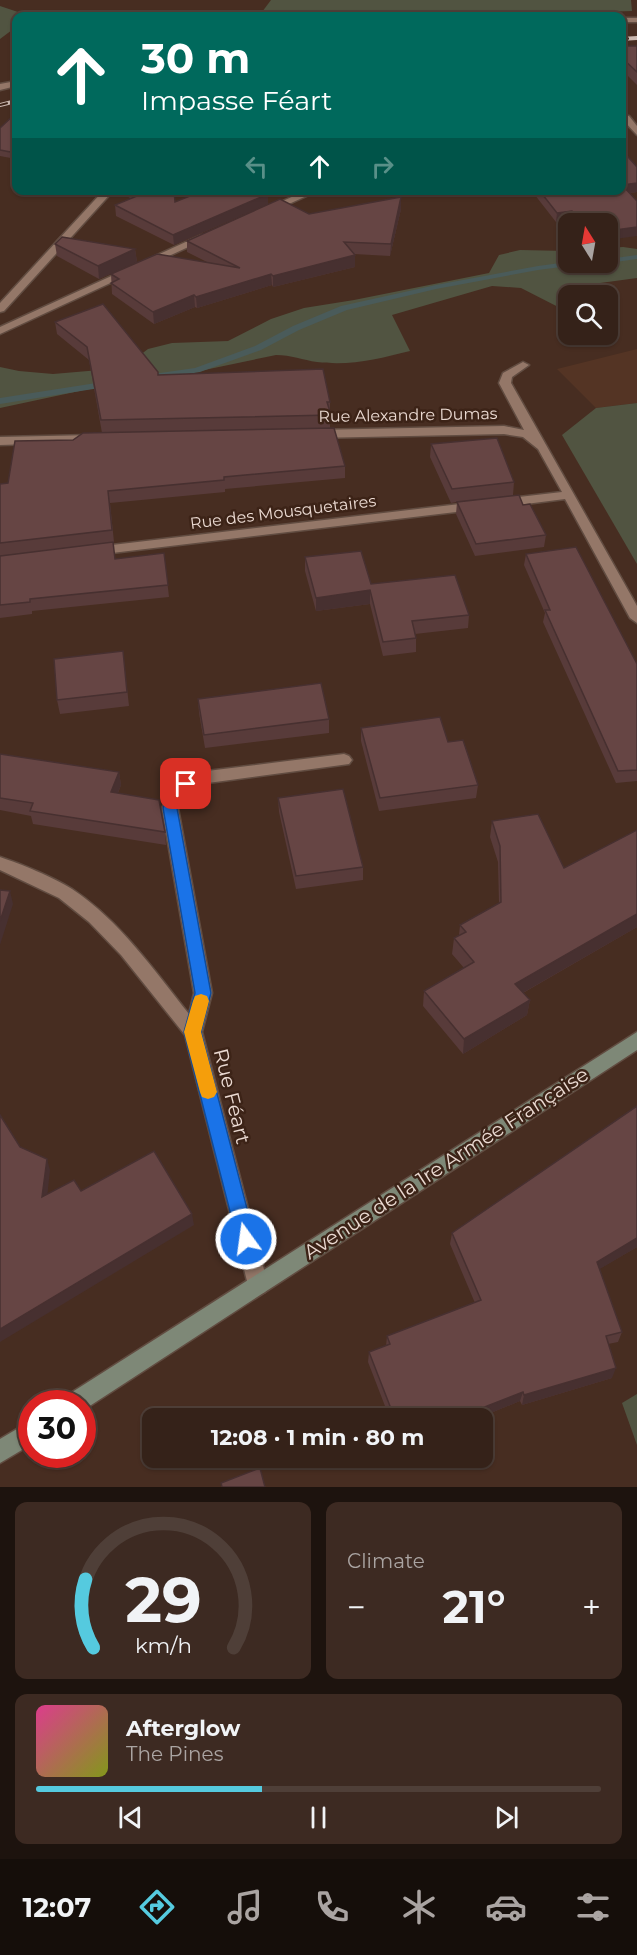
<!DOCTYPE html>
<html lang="en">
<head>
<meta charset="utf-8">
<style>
  :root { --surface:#352219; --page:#3d2a22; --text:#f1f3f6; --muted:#aaa4a2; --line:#4f3f38; --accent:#55cadf }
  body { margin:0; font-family:Montserrat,sans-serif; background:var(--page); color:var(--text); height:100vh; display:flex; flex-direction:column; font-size:22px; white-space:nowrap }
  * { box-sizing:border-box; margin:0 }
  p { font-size:20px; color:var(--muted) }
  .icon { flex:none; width:33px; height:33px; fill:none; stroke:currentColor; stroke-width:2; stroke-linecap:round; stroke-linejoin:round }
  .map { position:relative; height:1487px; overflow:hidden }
  .sheet { display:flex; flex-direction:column; gap:15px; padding:15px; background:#1d130e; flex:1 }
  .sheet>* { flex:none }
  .hud { position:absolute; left:12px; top:12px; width:614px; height:183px; border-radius:12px; box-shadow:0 2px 4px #0004,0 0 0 2px var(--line); background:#00695c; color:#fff; overflow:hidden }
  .needle { width:39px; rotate:349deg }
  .tools { position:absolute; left:558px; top:213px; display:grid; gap:12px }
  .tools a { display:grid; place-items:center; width:60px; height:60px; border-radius:12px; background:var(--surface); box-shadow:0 2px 4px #0004,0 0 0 2px var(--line); font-size:30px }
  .speed { position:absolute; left:18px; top:1390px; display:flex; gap:12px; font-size:30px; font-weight:700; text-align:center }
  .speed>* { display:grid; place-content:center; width:78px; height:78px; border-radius:50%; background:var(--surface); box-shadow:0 2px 4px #0004,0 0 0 2px var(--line); line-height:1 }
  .speed .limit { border:9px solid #d22; background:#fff; color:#111 }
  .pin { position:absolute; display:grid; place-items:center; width:51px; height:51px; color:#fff; margin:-26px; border-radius:12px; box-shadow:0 3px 9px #0006 }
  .me { position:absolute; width:66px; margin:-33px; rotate:346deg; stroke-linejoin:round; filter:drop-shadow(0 0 4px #0008) }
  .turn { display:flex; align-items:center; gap:21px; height:126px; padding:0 30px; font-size:27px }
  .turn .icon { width:78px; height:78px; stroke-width:2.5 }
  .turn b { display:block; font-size:42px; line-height:51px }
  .lanes { display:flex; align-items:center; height:57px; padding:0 30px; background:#0003; justify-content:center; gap:30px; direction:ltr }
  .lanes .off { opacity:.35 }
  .big { font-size:45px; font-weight:700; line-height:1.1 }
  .sheet .widget { flex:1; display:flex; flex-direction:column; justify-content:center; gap:9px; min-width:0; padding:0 21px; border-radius:12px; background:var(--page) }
  .sheet .dial { align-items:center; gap:0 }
  .dial svg { height:156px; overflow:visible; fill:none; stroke:var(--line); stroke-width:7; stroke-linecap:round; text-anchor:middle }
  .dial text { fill:var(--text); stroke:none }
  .song { display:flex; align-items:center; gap:18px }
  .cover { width:72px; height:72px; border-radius:9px; background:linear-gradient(135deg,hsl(330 70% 55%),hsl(70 70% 35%)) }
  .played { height:6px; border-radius:3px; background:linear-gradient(90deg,var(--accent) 40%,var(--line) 40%) }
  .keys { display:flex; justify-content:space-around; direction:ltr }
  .heat { display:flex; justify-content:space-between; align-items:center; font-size:33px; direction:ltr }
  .sheet .tiles { flex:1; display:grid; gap:15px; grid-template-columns:1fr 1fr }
  .widget:last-child { grid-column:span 2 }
  .trip { position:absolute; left:142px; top:1408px; width:351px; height:60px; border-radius:12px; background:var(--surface); box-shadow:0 2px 4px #0004,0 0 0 2px var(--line); font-weight:700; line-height:60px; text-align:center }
  .menu { display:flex; height:96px; justify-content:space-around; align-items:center; background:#150e0a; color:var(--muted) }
  .menu .icon { width:42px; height:42px }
  .menu .selected { color:var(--accent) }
  .menu b { font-size:27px; color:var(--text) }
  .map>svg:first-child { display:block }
  .built { fill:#543424 }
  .green { fill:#515441 }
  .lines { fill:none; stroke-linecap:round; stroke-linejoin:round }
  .stream { fill:#4a5b5a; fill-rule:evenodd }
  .lane-casing { stroke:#614c41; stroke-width:3 }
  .street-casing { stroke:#614c41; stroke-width:3 }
  .secondary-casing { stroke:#614c41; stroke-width:3 }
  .lane { fill:#947768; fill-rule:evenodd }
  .street { fill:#947768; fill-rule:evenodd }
  .secondary { fill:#7e8877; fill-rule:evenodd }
  .rail-casing { stroke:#cbb8b0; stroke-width:4 }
  .rail { stroke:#3c2317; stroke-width:2; stroke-dasharray:8; stroke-linecap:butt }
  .wall { fill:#583b3a }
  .shaded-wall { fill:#473030 }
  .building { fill:#664544; stroke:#473030; stroke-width:1.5 }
  .route { fill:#1a73e8; stroke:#114b97; stroke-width:1.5 }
  .slow { fill:#f59e0b }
  .labels { text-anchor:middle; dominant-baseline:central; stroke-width:5; stroke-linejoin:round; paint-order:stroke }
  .street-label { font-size:16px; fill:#ebdad2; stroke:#3c2317 }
  .near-street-label { font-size:20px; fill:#ebdad2; stroke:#3c2317 }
</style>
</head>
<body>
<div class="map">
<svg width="637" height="1487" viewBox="0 0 637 1487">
  <rect width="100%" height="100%" fill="#472d21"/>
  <polygon class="built" points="637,349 637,403 596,408 557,369"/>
  <g class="green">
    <polygon points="271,0 631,0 632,11 478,16 259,16"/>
    <polygon points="0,6 24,14 24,16 16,16 16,27 0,39"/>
    <path d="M 623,247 L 637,249 L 637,278 L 571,287 L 575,295 L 568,296 L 568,312 L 521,288 L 492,286 L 392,315 L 410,351 C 378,359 351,366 317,362 C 303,360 291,355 276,355 L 166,378 L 84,390 L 0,408 L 0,367 L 19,371 L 53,374 L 123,368 L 148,349 L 172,343 L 228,341 L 271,319 L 304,308 L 354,300 L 489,273 L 499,255 L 520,250 L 568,251 L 568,262 L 608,262 L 608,248 Z"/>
    <polygon points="637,403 637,564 562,435 596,408"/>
    <polygon points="637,1394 637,1445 622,1403"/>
  </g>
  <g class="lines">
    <g class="stream">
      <polygon points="637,255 637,259 608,263 605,262 608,262 608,259"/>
      <polygon points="568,262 600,262 538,270 436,289 347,310 299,330 261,350 200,372 153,380 148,377 153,374 195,368 255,346 293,326 341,306 436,285 538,266"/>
      <polygon points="109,381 114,384 112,386 0,404 0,398"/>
    </g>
    <g class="lane-casing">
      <polygon id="lane" points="104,190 114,190 4,311 0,312 0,303"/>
    </g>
    <g class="street-casing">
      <g id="street">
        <rect x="621" y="18" width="16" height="4"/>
        <polygon points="16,81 16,86 0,90 0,84"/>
        <polygon points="623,116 629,116 637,126 637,135 623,120"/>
        <polygon points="307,190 320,190 271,212 263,210"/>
        <polygon points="201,235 210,237 0,334 0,327"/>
        <polygon points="523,362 529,365 512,377 511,383 637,606 637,623 630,618 565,499 501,507 495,503 501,499 562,492 538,449 523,437 504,434 315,438 309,434 315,430 504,426 524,430 499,383 503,373"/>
        <polygon points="93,435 99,439 97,442 0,445 0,437"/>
        <polygon points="477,502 483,506 481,509 95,555 88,551 95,547"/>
        <path d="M 344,754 L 349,756 L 352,760 L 349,764 L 208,783 L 189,792 L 178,808 L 212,993 L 202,1032 L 268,1285 L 265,1292 L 258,1295 L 251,1292 L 248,1285 L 185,1035 L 121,955 L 89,922 L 59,898 L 0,870 L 0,857 C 21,864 53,877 72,889 C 119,920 154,970 189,1014 L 194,993 L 162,808 L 171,792 L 179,784 L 207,771 Z"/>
      </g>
    </g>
    <g class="secondary-casing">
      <g id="secondary">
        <polygon points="637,1032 637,1050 82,1411 82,1404 63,1404 66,1396"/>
        <polygon points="32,1420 32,1444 0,1463 0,1439"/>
      </g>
    </g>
    <use href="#lane" class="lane"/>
    <use href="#street" class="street"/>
    <use href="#secondary" class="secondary"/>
    <g class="rail-casing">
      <g id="rail">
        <polyline points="621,39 637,38"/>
        <polyline points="0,105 16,101"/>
      </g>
    </g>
    <use href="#rail" class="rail"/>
  </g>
  <g class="wall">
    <polygon points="621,46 637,46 637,85 621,69"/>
    <polygon points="16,116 16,159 0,156 0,128"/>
    <polygon points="119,190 174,190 175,202 268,194 268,204 174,245 116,216 115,205 132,199 119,192"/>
    <polygon points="531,190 621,190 637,192 630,193 608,224 573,224 570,220 556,222"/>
    <polygon points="401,197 401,209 390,256 354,254 355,267 273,287 272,285 197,308 195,307 154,324 112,294 111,274 207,262 187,252 187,241 309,214"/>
    <polygon points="55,244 135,249 137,262 99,279 57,256"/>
    <polygon points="55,322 158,375 330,402 330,428 102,433 89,360 57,334"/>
    <polygon points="431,444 514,482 513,495 523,505 546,535 544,547 475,556 456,514 457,502 451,503 430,457"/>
    <polygon points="345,466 345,478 225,489 225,492 110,503 114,542 0,556 0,484"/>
    <polygon points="164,553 169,597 32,611 32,614 0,618 0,556 115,559"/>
    <polygon points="526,554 637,664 637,781 616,783 543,622 545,613 524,565"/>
    <polygon points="305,557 371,584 469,615 468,628 415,634 416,638 416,652 383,656 370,604 316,611 305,571"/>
    <polygon points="123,651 129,706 60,714 57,700"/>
    <polygon points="198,699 329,719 329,733 205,748 199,713"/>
    <polygon points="361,728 448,742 478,785 476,798 379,811 361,741"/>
    <polygon points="0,754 119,772 121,785 118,793 165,832 166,845 33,824 31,816 0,810"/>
    <polygon points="278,798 363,867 363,880 296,889 279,812"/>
    <polygon points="492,821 564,868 637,927 523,993 530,1000 527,1015 463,1054 423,1006 424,991 464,968 452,954 454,938 459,935 460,925 499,903 498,862 490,837"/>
    <polygon points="452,1233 637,1247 599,1269 622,1332 618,1342 608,1344 612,1378 522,1405 520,1401 476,1419 390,1419 368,1362 369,1352 386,1346 387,1336 475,1303 450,1244"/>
  </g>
  <g class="shaded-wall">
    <polygon points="637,183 637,192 621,194 622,185"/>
    <polygon points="268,194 268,204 174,245 173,235"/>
    <polygon points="401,197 401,209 390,256 391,244"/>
    <polygon points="572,211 570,220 556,222 557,213"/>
    <polygon points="637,227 637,236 608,240 608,231"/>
    <polygon points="135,249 137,262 99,279 98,266"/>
    <polygon points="355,255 355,267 273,287 273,276"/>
    <polygon points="271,274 272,285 197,308 196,297"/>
    <polygon points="194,295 195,307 154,324 153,312"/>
    <polygon points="370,590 370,604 316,611 316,598"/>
    <polygon points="119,772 121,785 113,805 111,792"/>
    <polygon points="10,891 13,904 0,945 0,921"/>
    <polygon points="637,914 637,927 512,999 515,984"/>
    <polygon points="530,1000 527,1015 463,1054 464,1039"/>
    <polygon points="47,1159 50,1170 46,1208 42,1197"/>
    <polygon points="192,1214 194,1225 0,1342 0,1329"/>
    <polygon points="637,1238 637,1247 593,1273 597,1262"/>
    <polygon points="616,1368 612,1378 522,1405 524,1395"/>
    <polygon points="523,1392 520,1401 476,1419 454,1419"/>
  </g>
  <g class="building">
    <polygon points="621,46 637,46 637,72 621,57"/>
    <polygon points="15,114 16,116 16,153 0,150 0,128"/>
    <polygon points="621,149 637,167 637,183 622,185 637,201 637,227 608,231 608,224 581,224 572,211 557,213 539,190 621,190"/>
    <polygon points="135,190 174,190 175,202 205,190 260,190 268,194 173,235 115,205 142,194"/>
    <polygon points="401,197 391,244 344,242 355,255 273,276 271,274 196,297 194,295 153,312 111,283 119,279 111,274 157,254 240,268 187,241 280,199 309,214"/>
    <polygon points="62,237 135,249 98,266 55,244"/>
    <polygon points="103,304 158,372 158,375 323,369 330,402 327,402 331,415 101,420 87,347 55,322"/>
    <polygon points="334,428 345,466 224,477 224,480 108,491 112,530 0,543 0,484 8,483 15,441 73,440 83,433"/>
    <polygon points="497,438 514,482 452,489 431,444"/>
    <polygon points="519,495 523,505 530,504 546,535 476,544 457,502"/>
    <polygon points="113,542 115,559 164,553 168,585 30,599 30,602 0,605 0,556"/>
    <polygon points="576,547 637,664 637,770 618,771 545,610 550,610 526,554"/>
    <polygon points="361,551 371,584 455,575 469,615 412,621 416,638 383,642 370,590 316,598 305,557"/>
    <polygon points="123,651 127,692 57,700 54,659"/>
    <polygon points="321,683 329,719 204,735 198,699"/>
    <polygon points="440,717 448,742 463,740 478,785 380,798 361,728"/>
    <polygon points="0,754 119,772 111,792 159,800 165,832 30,811 33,803 0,798"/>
    <polygon points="343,789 363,867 296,876 278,798"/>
    <polygon points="538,814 564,868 637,830 637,914 515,984 530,1000 464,1039 424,991 474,962 454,938 466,932 460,925 501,902 500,846 492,821"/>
    <polygon points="0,890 10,891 0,921"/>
    <polygon points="637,1106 637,1238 597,1262 622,1332 606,1336 616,1368 524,1395 523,1392 454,1419 395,1419 369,1352 390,1344 387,1336 481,1300 452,1233"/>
    <polygon points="0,1115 20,1147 47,1159 42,1197 74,1180 81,1191 154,1151 192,1214 0,1329"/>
    <polygon points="260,1468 265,1487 222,1487 221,1483"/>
  </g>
  <path class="route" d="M 186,779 L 193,784 L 181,799 L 177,808 L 211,993 L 201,1032 L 255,1239 L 252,1245 L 246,1248 L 239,1245 L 237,1239 L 184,1032 L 195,993 L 163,808 C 167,797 173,783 186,779 Z"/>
  <polygon class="slow" points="201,994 207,996 209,1001 201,1032 217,1092 214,1097 208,1099 202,1097 200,1092 184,1032 193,1001 195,996"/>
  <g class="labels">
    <g class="street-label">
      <text transform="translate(408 415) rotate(-1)">Rue Alexandre Dumas</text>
      <text transform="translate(283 512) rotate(-7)">Rue des Mousquetaires</text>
    </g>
    <g class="near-street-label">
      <text transform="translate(232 1096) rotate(76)">Rue Féart</text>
      <text transform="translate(446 1163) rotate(-33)">Avenue de la 1re Armée Française</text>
    </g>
  </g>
</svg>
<div class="tools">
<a><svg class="needle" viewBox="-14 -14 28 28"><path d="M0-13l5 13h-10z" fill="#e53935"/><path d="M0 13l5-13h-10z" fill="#aaa4a2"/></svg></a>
<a><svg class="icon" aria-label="search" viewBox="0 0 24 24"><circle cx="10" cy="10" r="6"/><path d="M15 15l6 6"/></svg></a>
</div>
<div class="speed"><div class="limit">30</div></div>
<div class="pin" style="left:186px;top:784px;background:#d93025"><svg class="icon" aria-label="arrive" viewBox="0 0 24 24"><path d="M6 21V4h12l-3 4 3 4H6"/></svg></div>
<svg class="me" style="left:246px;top:1239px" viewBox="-20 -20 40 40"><circle r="17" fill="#1a73e8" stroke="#fff" stroke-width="3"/><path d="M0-11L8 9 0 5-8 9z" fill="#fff"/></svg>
<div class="trip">12:08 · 1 min · 80 m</div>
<div class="hud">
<div class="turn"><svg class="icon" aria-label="ahead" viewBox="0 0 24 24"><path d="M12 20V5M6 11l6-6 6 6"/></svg><div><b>30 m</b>Impasse Féart</div></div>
<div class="lanes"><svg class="icon off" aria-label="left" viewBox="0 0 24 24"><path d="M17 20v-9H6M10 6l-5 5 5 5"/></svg><svg class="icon" aria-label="ahead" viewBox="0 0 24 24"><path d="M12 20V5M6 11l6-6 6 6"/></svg><svg class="icon off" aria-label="right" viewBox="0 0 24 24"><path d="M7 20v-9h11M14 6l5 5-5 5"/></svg></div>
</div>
</div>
<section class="sheet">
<div class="tiles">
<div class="widget dial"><svg viewBox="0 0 100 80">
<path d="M14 69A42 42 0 1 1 86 69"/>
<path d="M14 69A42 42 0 0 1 10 34" stroke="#55cadf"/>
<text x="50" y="56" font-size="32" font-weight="700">29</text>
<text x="50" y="72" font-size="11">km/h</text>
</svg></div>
<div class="widget"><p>Climate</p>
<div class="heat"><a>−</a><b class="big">21°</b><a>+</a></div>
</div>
<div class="widget">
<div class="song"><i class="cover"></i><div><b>Afterglow</b><p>The Pines</p></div></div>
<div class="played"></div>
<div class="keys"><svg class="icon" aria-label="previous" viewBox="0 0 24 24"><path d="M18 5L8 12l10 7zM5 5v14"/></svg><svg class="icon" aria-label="pause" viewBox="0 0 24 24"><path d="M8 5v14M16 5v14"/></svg><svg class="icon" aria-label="next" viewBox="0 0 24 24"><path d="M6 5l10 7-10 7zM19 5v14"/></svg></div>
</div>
</div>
</section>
<nav class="menu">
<b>12:07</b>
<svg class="icon selected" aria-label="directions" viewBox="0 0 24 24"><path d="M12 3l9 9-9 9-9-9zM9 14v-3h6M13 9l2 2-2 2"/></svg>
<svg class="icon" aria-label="music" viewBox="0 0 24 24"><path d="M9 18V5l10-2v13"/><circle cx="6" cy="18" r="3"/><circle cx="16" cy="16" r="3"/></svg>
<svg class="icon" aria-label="phone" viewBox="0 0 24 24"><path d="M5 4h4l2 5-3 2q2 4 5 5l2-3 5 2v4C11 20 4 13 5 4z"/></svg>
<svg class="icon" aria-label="climate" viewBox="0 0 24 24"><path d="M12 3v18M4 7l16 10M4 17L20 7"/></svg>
<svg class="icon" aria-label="car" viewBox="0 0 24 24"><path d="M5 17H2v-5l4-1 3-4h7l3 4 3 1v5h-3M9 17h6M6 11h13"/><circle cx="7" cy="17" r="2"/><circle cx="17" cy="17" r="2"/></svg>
<svg class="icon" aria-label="filters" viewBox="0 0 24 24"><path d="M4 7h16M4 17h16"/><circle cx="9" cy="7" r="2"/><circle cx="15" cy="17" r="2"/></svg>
</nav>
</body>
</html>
